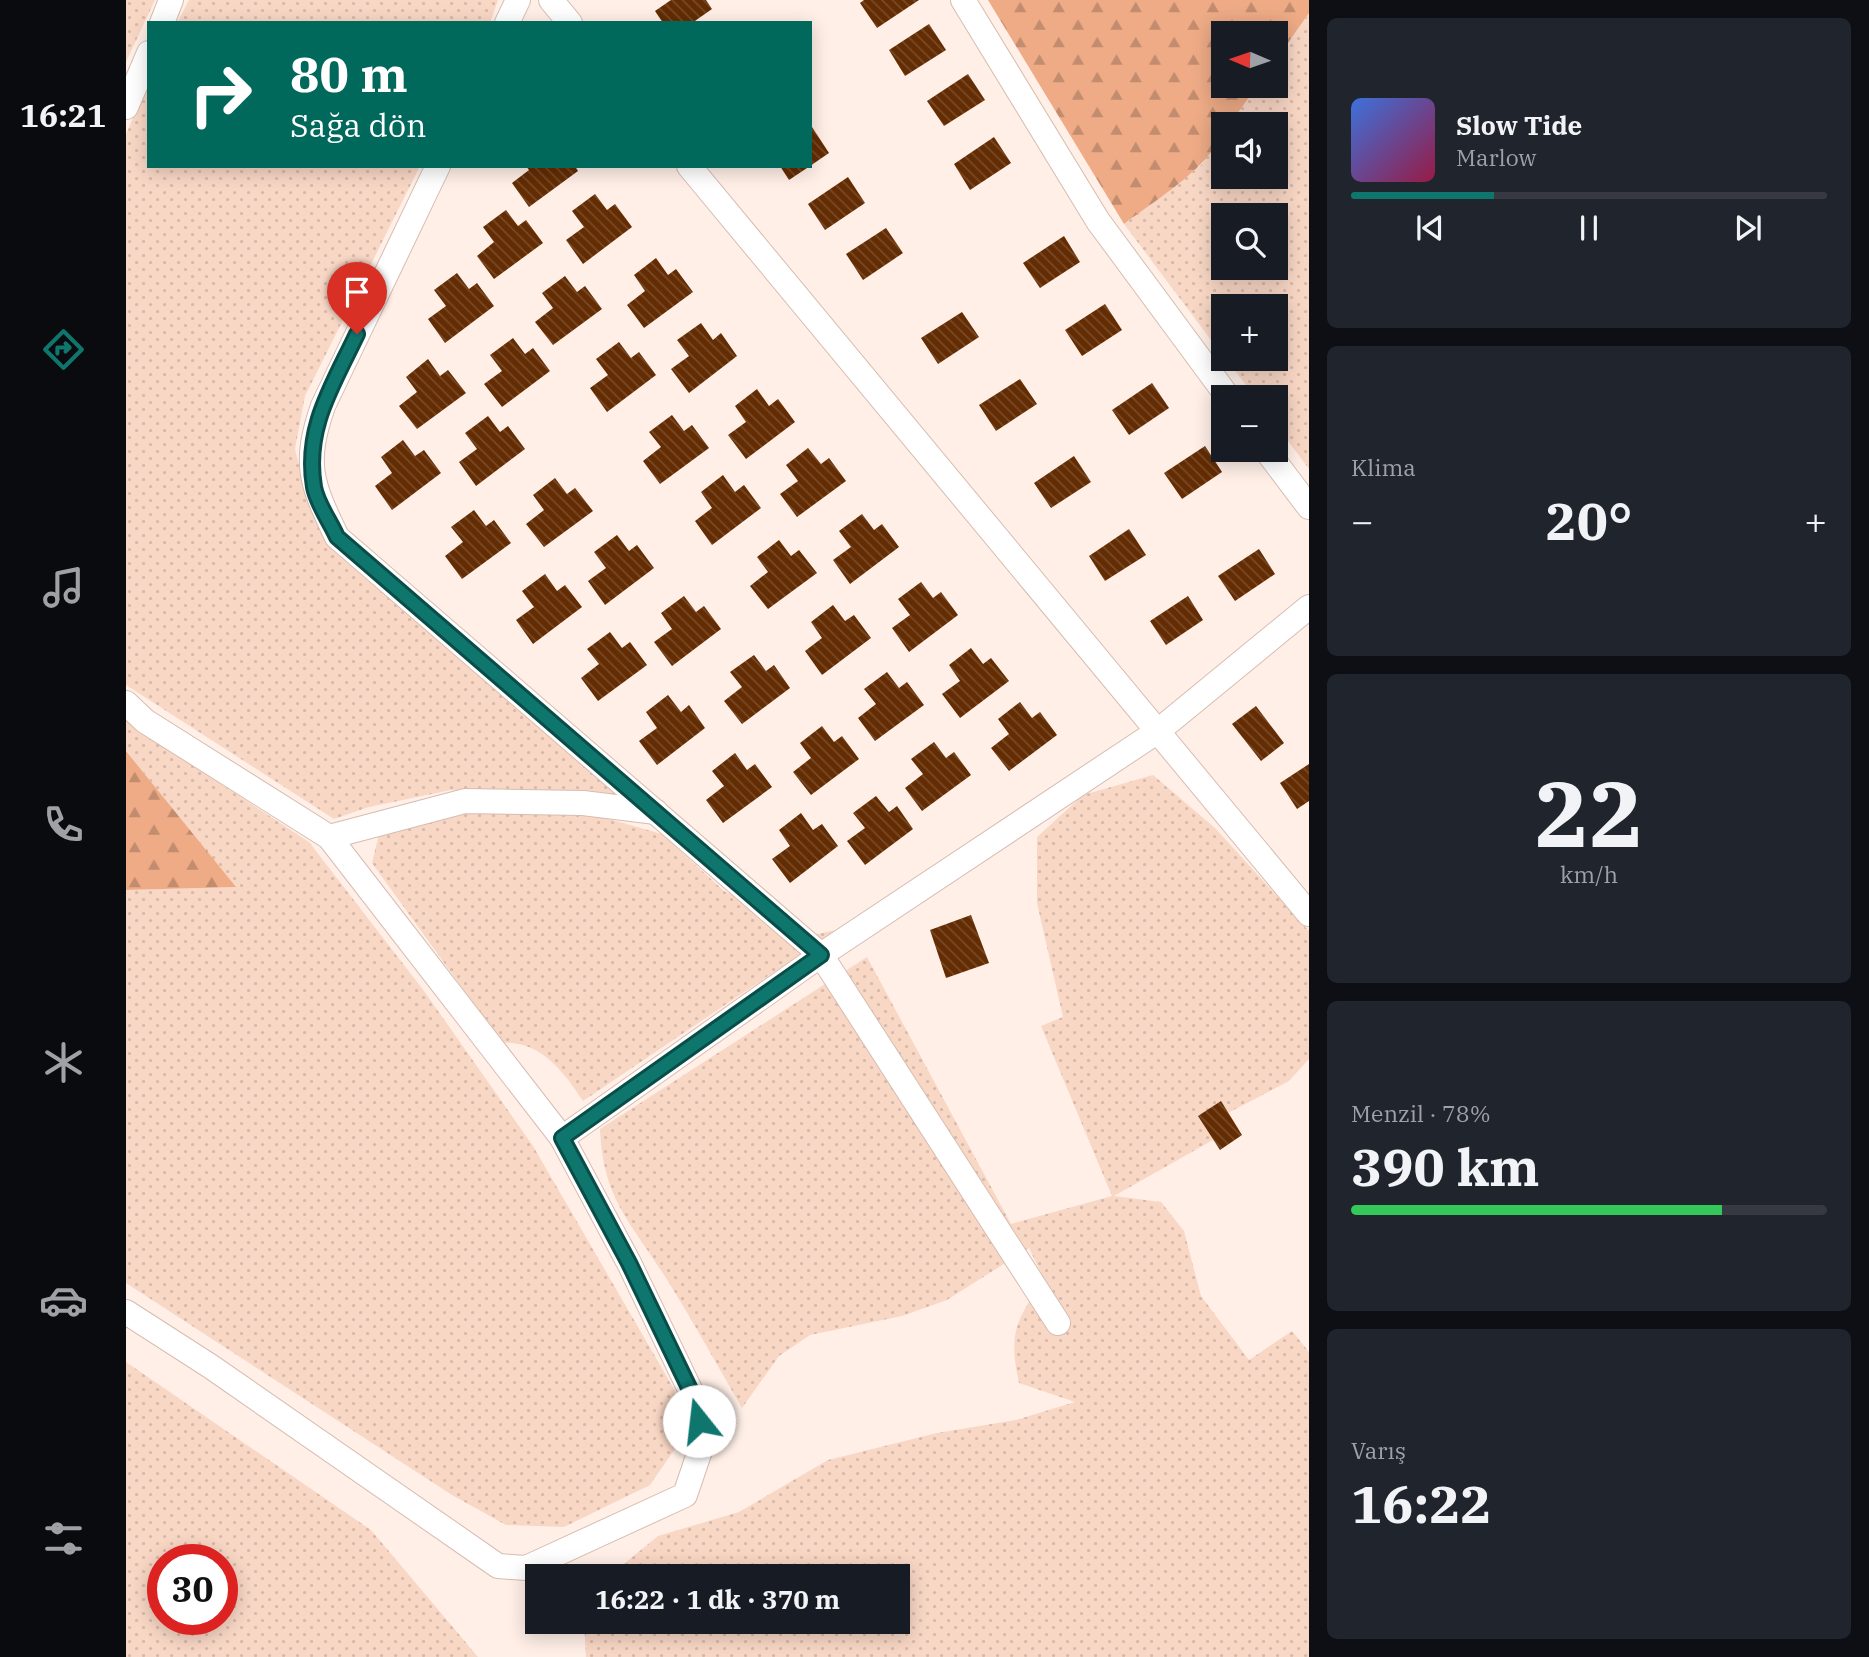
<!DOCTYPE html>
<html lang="tr">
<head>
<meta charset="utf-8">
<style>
  :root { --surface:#171b24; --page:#20242c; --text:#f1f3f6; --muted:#9ea1a6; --line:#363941; --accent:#0f766e }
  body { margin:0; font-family:"IBM Plex Serif",serif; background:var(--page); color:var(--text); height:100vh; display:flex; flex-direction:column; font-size:26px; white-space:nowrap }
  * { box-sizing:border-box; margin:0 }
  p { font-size:23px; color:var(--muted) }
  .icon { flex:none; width:38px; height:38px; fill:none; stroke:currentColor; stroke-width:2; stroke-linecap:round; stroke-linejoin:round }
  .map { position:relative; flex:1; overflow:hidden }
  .details { display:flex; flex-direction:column; gap:18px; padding:18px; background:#0d0f14; width:560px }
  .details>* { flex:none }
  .top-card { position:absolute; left:21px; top:21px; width:665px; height:147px; border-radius:0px; box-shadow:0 4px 18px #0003; background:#00695c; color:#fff; overflow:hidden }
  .needle { width:46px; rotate:272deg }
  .fabs { position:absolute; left:1085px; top:21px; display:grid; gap:14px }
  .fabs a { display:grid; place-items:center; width:77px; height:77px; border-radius:0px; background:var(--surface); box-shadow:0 4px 18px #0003; font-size:35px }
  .speed { position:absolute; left:21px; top:1544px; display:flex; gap:14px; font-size:35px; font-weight:700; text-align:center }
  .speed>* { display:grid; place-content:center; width:91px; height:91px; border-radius:50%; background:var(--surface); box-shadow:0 4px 18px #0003; line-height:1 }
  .speed .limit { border:10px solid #d22; background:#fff; color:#111 }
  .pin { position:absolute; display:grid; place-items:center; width:60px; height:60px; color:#fff; margin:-72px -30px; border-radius:50% 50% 50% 0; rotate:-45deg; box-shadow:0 0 7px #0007 }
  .pin .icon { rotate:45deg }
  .me { position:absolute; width:77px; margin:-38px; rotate:344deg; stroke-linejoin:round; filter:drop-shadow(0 0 5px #0008) }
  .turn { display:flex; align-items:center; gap:24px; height:147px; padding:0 28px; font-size:32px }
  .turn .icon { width:91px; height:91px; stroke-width:2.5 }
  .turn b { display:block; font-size:49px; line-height:60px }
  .big { font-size:52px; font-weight:700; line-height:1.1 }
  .details .card { flex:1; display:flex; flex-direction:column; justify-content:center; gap:10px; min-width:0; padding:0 24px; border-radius:10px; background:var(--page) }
  .details .dial { align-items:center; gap:0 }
  .dial b { font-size:91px; line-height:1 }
  .song { display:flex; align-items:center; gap:21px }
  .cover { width:84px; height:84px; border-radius:10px; background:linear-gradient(135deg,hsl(220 70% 55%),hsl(340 70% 35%)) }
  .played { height:7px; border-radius:4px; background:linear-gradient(90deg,var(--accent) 30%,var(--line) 30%) }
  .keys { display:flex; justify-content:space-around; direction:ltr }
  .heat { display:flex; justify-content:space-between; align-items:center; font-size:38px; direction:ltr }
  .charge { height:10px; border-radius:5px; background:linear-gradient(90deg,#34c759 78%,var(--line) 0) }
  .trip { position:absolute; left:399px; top:1564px; width:385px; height:70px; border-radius:0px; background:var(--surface); box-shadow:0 4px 18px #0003; font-weight:700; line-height:70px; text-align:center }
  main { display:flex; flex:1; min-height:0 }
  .dock { display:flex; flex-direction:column; width:126px; justify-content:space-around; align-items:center; background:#090b0e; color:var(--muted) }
  .dock .icon { width:49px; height:49px }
  .dock .active { color:var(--accent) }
  .dock b { font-size:32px; color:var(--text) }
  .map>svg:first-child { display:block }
  .grass { fill:url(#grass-dots); fill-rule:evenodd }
  .forest { fill:url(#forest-firs) }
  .building { fill:url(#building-back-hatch) }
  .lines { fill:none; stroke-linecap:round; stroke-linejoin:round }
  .street-casing { stroke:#d6bdb0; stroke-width:26 }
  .street { stroke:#fff; stroke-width:24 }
  .route-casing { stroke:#0a4d48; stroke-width:18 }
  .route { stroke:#0f766e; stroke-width:12 }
</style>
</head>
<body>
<main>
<nav class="dock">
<b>16:21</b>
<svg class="icon active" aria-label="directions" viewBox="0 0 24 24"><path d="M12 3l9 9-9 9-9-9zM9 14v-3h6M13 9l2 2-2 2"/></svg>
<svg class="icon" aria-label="music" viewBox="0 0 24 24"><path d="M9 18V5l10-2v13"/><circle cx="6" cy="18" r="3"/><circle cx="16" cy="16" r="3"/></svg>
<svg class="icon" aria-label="phone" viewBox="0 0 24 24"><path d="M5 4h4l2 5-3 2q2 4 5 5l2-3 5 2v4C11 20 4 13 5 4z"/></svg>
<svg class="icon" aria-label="climate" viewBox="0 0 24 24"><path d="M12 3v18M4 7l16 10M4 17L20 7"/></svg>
<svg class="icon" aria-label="car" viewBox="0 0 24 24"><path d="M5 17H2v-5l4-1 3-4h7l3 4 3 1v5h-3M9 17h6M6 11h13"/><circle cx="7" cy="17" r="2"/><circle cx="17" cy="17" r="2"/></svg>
<svg class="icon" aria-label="filters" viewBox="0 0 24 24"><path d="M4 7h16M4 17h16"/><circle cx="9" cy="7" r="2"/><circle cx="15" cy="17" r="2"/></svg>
</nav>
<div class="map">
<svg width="1183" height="1657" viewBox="0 0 1183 1657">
  <defs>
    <pattern id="grass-dots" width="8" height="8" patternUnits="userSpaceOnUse" patternTransform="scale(1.75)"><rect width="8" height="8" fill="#f9d7c5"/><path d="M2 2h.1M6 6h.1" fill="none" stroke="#d6b9aa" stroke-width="1.8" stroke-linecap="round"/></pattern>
    <pattern id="forest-firs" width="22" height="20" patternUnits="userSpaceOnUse" patternTransform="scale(1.75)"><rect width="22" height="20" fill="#eeab86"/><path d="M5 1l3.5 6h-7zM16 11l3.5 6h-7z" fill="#c28c6e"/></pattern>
    <pattern id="building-back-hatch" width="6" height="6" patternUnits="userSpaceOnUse" patternTransform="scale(1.75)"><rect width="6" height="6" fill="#632c02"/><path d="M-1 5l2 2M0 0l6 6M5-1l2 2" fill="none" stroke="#774a28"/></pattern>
  </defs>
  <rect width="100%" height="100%" fill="#ffefe7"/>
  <g class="grass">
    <polygon points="0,0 29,0 0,62"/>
    <polygon points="63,0 372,0 364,23 51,23"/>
    <path d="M 1183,13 L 1183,469 L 1150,425 L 1150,397 L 1129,397 L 1100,359 L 1150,359 L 1150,306 L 1097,306 L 1097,356 L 998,224 L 1075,165 L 1097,134 L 1097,177 L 1150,177 L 1150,124 L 1104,124 L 1131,86 L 1150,86 L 1150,60 ZM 1097,215 L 1150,215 L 1150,268 L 1097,268 Z"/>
    <polygon points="23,80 23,166 294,166 179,396 169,449 181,498 206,550 495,797 325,790 243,807 208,819 0,685 0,134"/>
    <polygon points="0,713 95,784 183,842 298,991 407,1146 548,1389 560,1433 524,1485 438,1527 380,1525 326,1495 0,1283 0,890 109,887 0,751"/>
    <path d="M 1027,775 L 1089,828 L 1183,931 L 1183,1059 L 1163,1081 L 1102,1113 L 1073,1116 L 1087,1140 L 988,1196 L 1035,1202 L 1058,1231 L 1075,1296 L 1123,1360 L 1166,1331 L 1183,1352 L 1183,1657 L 460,1657 L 458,1622 L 772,1622 L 772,1577 L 482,1577 L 532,1536 L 613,1512 L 702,1460 L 811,1433 L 890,1420 L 949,1402 L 893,1383 C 882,1332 890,1321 918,1279 L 903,1248 L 821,1300 L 776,1316 L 684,1335 L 653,1356 L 616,1408 C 591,1365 567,1321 540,1278 C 505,1222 477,1200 474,1129 L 741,957 L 885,1224 L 986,1196 L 915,1026 L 937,1017 L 911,903 L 911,837 L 957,795 Z"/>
    <path d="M 344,813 L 472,816 L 536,834 L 598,891 L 691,934 L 710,930 L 457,1101 C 438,1072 414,1040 376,1043 L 246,863 L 253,834 Z"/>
    <path d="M 0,1362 L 245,1530 L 352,1657 L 0,1657 ZM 37,1559 L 96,1559 L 96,1619 L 37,1619 Z"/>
  </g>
  <g class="forest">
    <path d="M 862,0 L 1183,0 L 1183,13 L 1150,60 L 1150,33 L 1097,33 L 1097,86 L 1131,86 L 1104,124 L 1097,124 C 1097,160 1025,203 998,224 Z"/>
    <polygon points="0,751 110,887 0,890"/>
  </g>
  <g class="building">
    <polygon points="545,0 580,0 586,9 566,23 537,23 529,11"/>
    <polygon points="738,0 793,0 751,28 734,3"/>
    <polygon points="803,24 820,50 779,76 763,50"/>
    <polygon points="842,74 859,100 818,126 801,101"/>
    <polygon points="686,127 703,153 684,166 684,129"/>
    <polygon points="868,137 885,163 844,190 828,164"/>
    <polygon points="400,166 449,166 452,171 403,207 386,183 403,170"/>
    <polygon points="654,166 684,166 663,180"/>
    <polygon points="722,177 739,203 699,230 682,204"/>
    <polygon points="469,194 481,210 489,204 506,227 457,264 440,240 458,227 446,211"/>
    <polygon points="380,210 392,226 400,220 417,243 368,279 351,256 368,242 357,227"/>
    <polygon points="760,228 777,253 737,280 720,254"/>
    <polygon points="938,236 954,262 914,288 897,263"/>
    <polygon points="530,258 542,275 550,269 567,292 518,328 501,305 519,291 508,275"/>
    <polygon points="331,273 343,289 351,283 368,306 319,343 302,319 320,306 308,290"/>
    <polygon points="439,276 451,292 459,286 476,309 427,345 409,322 427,308 416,293"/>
    <polygon points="979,304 996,330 956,356 939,330"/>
    <polygon points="836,312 853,337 812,364 795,338"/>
    <polygon points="575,323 587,340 595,333 611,356 563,393 545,369 563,356 551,340"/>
    <polygon points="387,338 399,354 407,348 424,371 376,407 358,384 376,371 364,355"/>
    <polygon points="493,342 505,358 513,352 530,375 481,412 464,388 482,375 470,359"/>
    <polygon points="302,359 314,376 322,370 340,393 291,429 273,406 291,392 280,377"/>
    <polygon points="894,379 911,404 870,431 853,405"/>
    <polygon points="1026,383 1043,408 1003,435 986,410"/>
    <polygon points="631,389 643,406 652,399 669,422 620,459 602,435 620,422 609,406"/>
    <polygon points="546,415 558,431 566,425 583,448 534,484 517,461 535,447 523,432"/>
    <polygon points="362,416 374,432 382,426 399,449 350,486 333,462 351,449 339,433"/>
    <polygon points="277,440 289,456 298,450 315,473 266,510 249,486 266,473 255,457"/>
    <polygon points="1079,446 1096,472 1056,499 1038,473"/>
    <polygon points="682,448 695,464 703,458 720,481 671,517 654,494 672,481 660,465"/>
    <polygon points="948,456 965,482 925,508 908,483"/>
    <polygon points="597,475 609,492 618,485 635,508 586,545 569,521 586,508 575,492"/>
    <polygon points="429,478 441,494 449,488 467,511 418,547 400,524 418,510 407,495"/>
    <polygon points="348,510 360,526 368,520 385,543 336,579 319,556 337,542 325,527"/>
    <polygon points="736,514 748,530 756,524 773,547 724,584 707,560 725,547 713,531"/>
    <polygon points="1003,529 1020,555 979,581 963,556"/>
    <polygon points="491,535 503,551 511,545 528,568 479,605 462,581 480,568 468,552"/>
    <polygon points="653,540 665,556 673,550 691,573 642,609 624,586 642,572 631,557"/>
    <polygon points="1133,549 1149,574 1109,601 1092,576"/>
    <polygon points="419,574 431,591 439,585 456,607 407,644 390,620 408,607 396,591"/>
    <polygon points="795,582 807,598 815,592 832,615 783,652 766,628 784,615 772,599"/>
    <polygon points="558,596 570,612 578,606 595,629 546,666 528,642 546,629 535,613"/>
    <polygon points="1062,596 1077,620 1040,645 1024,621"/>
    <polygon points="707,605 719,621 728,615 745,638 696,675 679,651 696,638 685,622"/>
    <polygon points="484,632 496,648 504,642 521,665 472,701 455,678 473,664 461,649"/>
    <polygon points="845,648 857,664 865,658 883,681 834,718 816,694 834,681 823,665"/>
    <polygon points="628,655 640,671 648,665 664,688 616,724 598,701 616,687 604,672"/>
    <polygon points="761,672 773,688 781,682 798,705 749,741 732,718 750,704 738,689"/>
    <polygon points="542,695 555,712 563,705 579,728 531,765 513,741 531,728 520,712"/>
    <polygon points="894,702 906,718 914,712 931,735 883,771 865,748 883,734 872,719"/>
    <polygon points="1130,706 1158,743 1135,761 1106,724"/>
    <polygon points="696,726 708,742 716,736 733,759 685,795 667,772 685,758 674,743"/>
    <polygon points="808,742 820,758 828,752 845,775 796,811 779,788 797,774 785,759"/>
    <polygon points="609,753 621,770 629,764 646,787 597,823 580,800 598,786 586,771"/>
    <polygon points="1183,764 1183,801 1171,809 1154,783"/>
    <polygon points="750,796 763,812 771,806 787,829 739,865 721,841 739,828 727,813"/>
    <polygon points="675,813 687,830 696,824 712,846 664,883 646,859 664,846 653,830"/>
    <polygon points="845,915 863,963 820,978 804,930"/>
    <polygon points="1095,1101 1116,1135 1094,1150 1072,1116"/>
  </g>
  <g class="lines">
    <g class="street-casing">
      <g id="street">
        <polyline points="425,0 444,23"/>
        <polyline points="837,0 972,221 1102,397"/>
        <polyline points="36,23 45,0"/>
        <polyline points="381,23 392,0"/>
        <polyline points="0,107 23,53"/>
        <path d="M 312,166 L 197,406 C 177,464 185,483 211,537 L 695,955 L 932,1323"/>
        <polyline points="563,166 1183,914"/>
        <polyline points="1140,450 1183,507"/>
        <polyline points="0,703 19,721 203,837 436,1138 503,1263 569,1400 577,1442 559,1495 400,1568 372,1566 84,1366 0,1312"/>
        <polyline points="203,837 339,801 457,803 530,812"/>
        <polyline points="436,1138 695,955 1032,731 1183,607"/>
      </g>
    </g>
    <use href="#street" class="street"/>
  </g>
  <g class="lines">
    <g class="route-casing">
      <path id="route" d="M 231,334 C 207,385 178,428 188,487 C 191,504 204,521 211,537 L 695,955 L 436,1138 L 503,1263 L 569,1400 L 573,1421"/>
    </g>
    <use href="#route" class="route"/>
  </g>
</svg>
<div class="fabs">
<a><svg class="needle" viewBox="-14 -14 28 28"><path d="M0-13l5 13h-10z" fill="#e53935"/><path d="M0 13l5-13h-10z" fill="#9ea1a6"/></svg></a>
<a><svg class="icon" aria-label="sound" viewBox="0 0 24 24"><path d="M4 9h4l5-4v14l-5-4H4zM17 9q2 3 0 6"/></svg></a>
<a><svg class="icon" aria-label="search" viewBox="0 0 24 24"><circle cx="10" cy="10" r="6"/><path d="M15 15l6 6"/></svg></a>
<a>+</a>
<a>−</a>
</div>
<div class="speed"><div class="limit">30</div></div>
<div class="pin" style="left:231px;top:334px;background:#d93025"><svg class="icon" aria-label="arrive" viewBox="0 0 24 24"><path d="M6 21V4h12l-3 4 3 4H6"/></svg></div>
<svg class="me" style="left:573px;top:1421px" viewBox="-20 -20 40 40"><circle r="19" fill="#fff"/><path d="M0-13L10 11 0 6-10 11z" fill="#0f766e"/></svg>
<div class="trip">16:22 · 1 dk · 370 m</div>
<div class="top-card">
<div class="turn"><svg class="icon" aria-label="right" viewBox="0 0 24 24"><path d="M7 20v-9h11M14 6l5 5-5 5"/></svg><div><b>80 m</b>Sağa dön</div></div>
</div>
</div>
<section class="details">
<div class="card">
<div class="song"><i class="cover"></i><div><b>Slow Tide</b><p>Marlow</p></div></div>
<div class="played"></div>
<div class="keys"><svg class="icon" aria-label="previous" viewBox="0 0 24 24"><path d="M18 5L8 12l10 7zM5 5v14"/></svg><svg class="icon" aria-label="pause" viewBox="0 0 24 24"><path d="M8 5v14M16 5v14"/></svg><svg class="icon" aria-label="next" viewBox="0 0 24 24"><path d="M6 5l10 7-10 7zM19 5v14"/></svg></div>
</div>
<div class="card"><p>Klima</p>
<div class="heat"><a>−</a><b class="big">20°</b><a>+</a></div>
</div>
<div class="card dial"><b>22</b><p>km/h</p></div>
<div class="card"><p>Menzil · 78%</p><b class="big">390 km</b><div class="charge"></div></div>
<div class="card"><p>Varış</p><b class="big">16:22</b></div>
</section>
</main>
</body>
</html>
